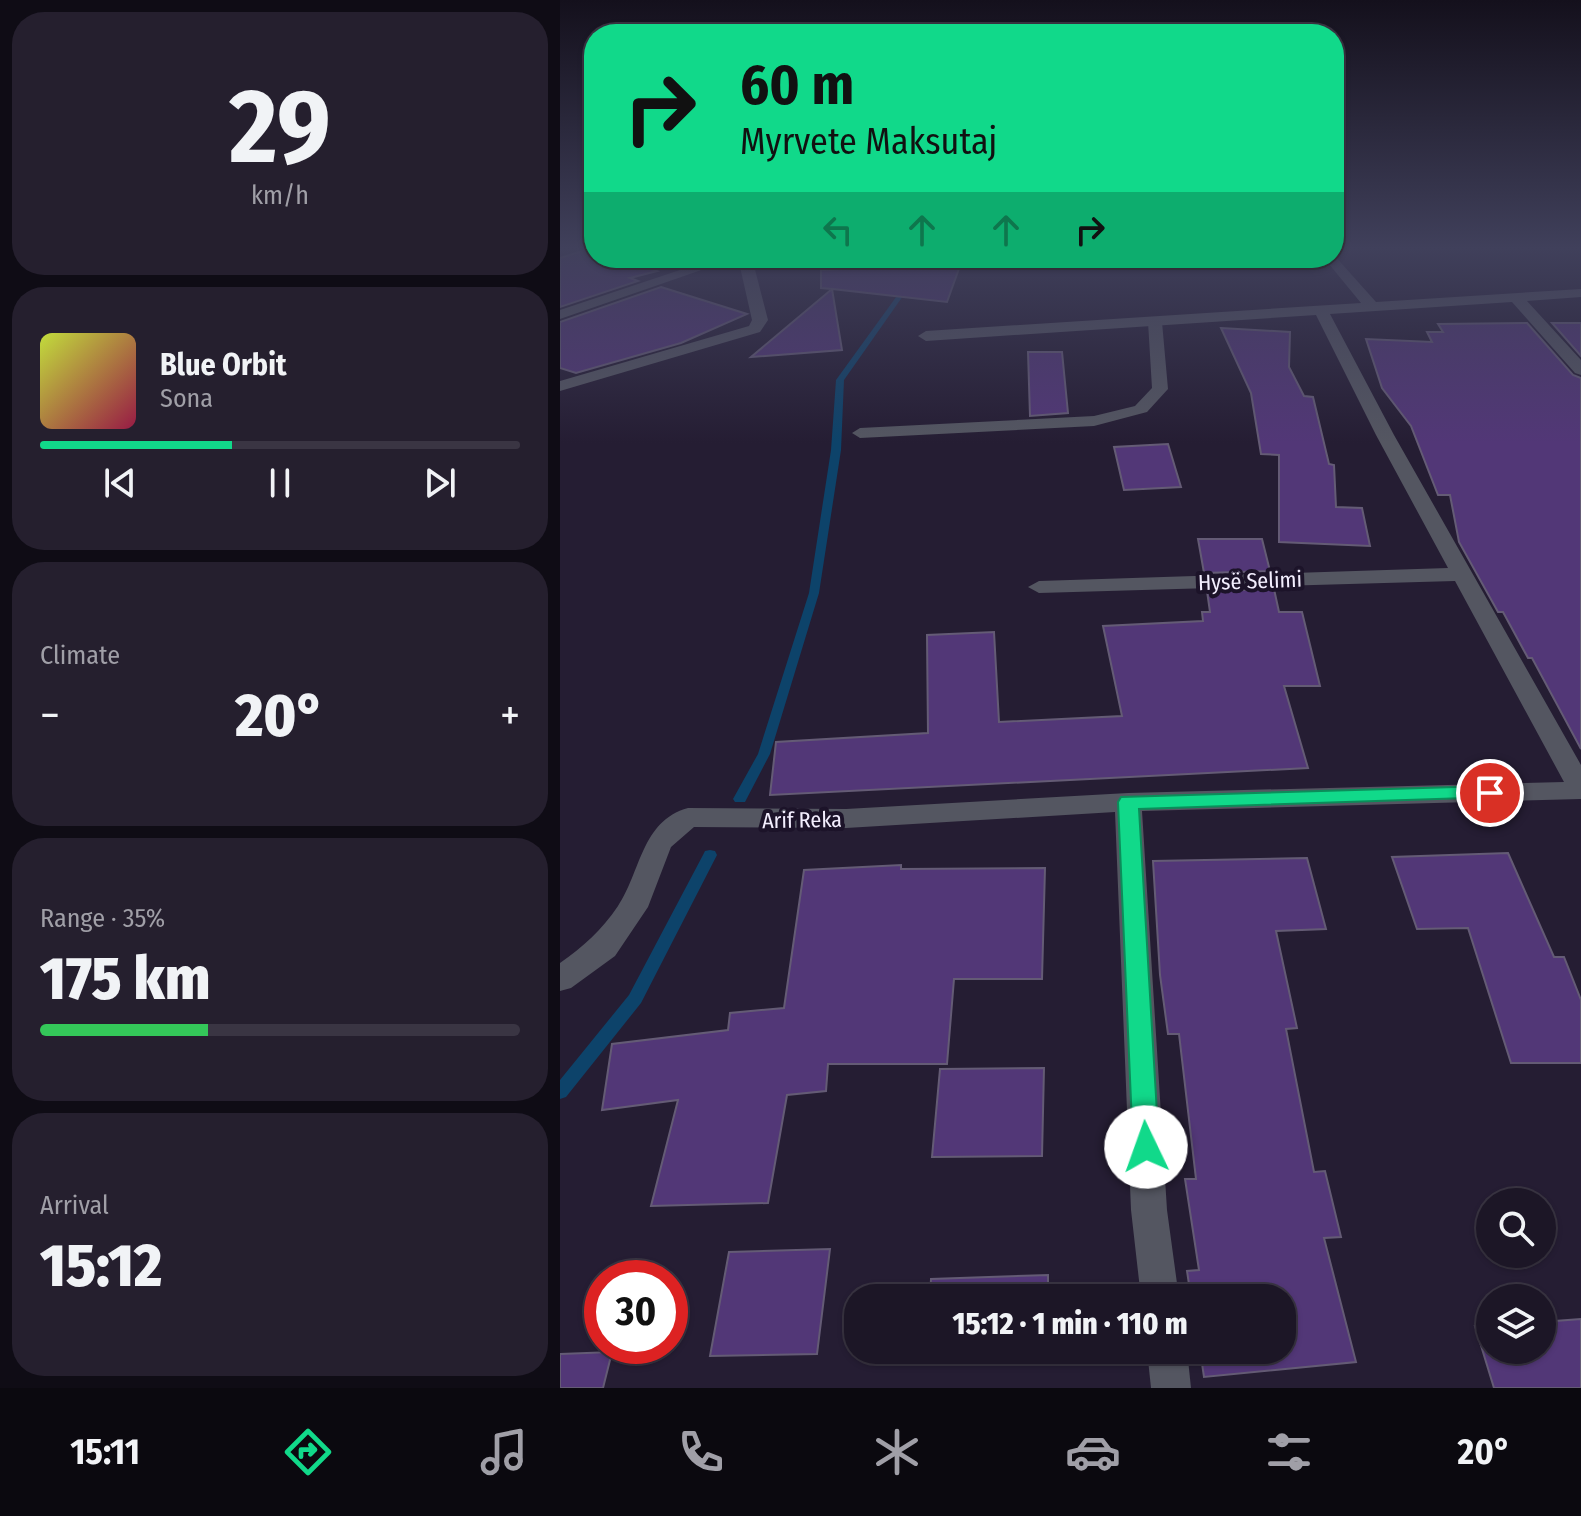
<!DOCTYPE html>
<html lang="en">
<head>
<meta charset="utf-8">
<style>
  :root { --surface:#1c1626; --page:#251f2e; --text:#f1f3f6; --muted:#a09fa7; --line:#3a3543; --accent:#11d98a }
  body { margin:0; font-family:"Fira Sans Condensed",sans-serif; background:var(--page); color:var(--text); height:100vh; display:flex; flex-direction:column; font-size:30px; white-space:nowrap }
  * { box-sizing:border-box; margin:0 }
  p { font-size:26px; color:var(--muted) }
  .icon { flex:none; width:44px; height:44px; fill:none; stroke:currentColor; stroke-width:2; stroke-linecap:round; stroke-linejoin:round }
  .map { position:relative; flex:1; overflow:hidden }
  .sheet { display:flex; flex-direction:column; gap:12px; padding:12px; background:#0f0c15; width:560px }
  .sheet>* { flex:none }
  .top-card { position:absolute; left:24px; top:24px; width:760px; height:244px; border-radius:32px; box-shadow:0 2px 6px #0004,0 0 0 2px var(--line); background:#11d98a; color:#111; overflow:hidden }
  .buttons { position:absolute; left:916px; top:1188px; display:grid; gap:16px }
  .buttons a { display:grid; place-items:center; width:80px; height:80px; border-radius:50%; background:var(--surface); box-shadow:0 2px 6px #0004,0 0 0 2px var(--line); font-size:40px }
  .speed { position:absolute; left:24px; top:1260px; display:flex; gap:16px; font-size:40px; font-weight:700; text-align:center }
  .speed>* { display:grid; place-content:center; width:104px; height:104px; border-radius:50%; background:var(--surface); box-shadow:0 2px 6px #0004,0 0 0 2px var(--line); line-height:1 }
  .speed .limit { border:12px solid #d22; background:#fff; color:#111 }
  .pin { position:absolute; display:grid; place-items:center; width:68px; height:68px; color:#fff; margin:-34px; border:4px solid #fff; border-radius:50%; box-shadow:0 2px 8px #0007 }
  .me { position:absolute; width:88px; margin:-44px; rotate:357deg; stroke-linejoin:round; filter:drop-shadow(0 0 6px #0008) }
  .turn { display:flex; align-items:center; gap:28px; height:168px; padding:0 24px; font-size:36px }
  .turn .icon { width:104px; height:104px; stroke-width:2.5 }
  .turn b { display:block; font-size:56px; line-height:68px }
  .lanes { display:flex; align-items:center; height:76px; padding:0 24px; background:#0003; justify-content:center; gap:40px; direction:ltr }
  .lanes .off { opacity:.35 }
  .big { font-size:60px; font-weight:800; line-height:1.1 }
  .sheet .card { flex:1; display:flex; flex-direction:column; justify-content:center; gap:12px; min-width:0; padding:0 28px; border-radius:32px; background:var(--page) }
  .sheet .dial { align-items:center; gap:0 }
  .dial b { font-size:104px; line-height:1 }
  .song { display:flex; align-items:center; gap:24px }
  .cover { width:96px; height:96px; border-radius:12px; background:linear-gradient(135deg,hsl(70 70% 55%),hsl(340 70% 35%)) }
  .played { height:8px; border-radius:4px; background:linear-gradient(90deg,var(--accent) 40%,var(--line) 40%) }
  .keys { display:flex; justify-content:space-around; direction:ltr }
  .heat { display:flex; justify-content:space-between; align-items:center; font-size:44px; direction:ltr }
  .charge { height:12px; border-radius:6px; background:linear-gradient(90deg,#34c759 35%,var(--line) 0) }
  .trip { position:absolute; left:284px; top:1284px; width:452px; height:80px; border-radius:32px; background:var(--surface); box-shadow:0 2px 6px #0004,0 0 0 2px var(--line); font-weight:800; line-height:80px; text-align:center }
  .menu { display:flex; height:128px; justify-content:space-around; align-items:center; background:#0b090f; color:var(--muted) }
  .menu .icon { width:56px; height:56px }
  .menu .current { color:var(--accent) }
  .menu b { font-size:36px; color:var(--text) }
  main { display:flex; flex:1; min-height:0 }
  .map>svg:first-child { display:block }
  .lines { fill:none; stroke-linecap:round; stroke-linejoin:round }
  .stream { fill:#0d436a; fill-rule:evenodd }
  .building { fill:#523777; stroke:#645b75; stroke-width:2 }
  .lane { fill:#545661; fill-rule:evenodd }
  .street { fill:#545661; fill-rule:evenodd }
  .route { fill:#11d98a; stroke:#0b8d5a; stroke-width:2 }
  .labels { text-anchor:middle; dominant-baseline:central; stroke-width:8; stroke-linejoin:round; paint-order:stroke }
  .street-label { font-size:22px; fill:#f3eefe; stroke:#1c1329 }
</style>
</head>
<body>
<main>
<section class="sheet">
<div class="card dial"><b>29</b><p>km/h</p></div>
<div class="card">
<div class="song"><i class="cover"></i><div><b>Blue Orbit</b><p>Sona</p></div></div>
<div class="played"></div>
<div class="keys"><svg class="icon" aria-label="previous" viewBox="0 0 24 24"><path d="M18 5L8 12l10 7zM5 5v14"/></svg><svg class="icon" aria-label="pause" viewBox="0 0 24 24"><path d="M8 5v14M16 5v14"/></svg><svg class="icon" aria-label="next" viewBox="0 0 24 24"><path d="M6 5l10 7-10 7zM19 5v14"/></svg></div>
</div>
<div class="card"><p>Climate</p>
<div class="heat"><a>−</a><b class="big">20°</b><a>+</a></div>
</div>
<div class="card"><p>Range · 35%</p><b class="big">175 km</b><div class="charge"></div></div>
<div class="card"><p>Arrival</p><b class="big">15:12</b></div>
</section>
<div class="map">
<svg width="1021" height="1388" viewBox="0 0 1021 1388">
  <rect width="100%" height="100%" fill="#251d33"/>
  <g class="lines">
    <g class="stream">
      <polygon points="375,258 384,258 364,266 284,380 281,450 259,593 210,754 185,802 175,802 173,799 198,754 249,593 271,450 276,380 360,264"/>
      <polygon points="150,850 155,851 157,855 81,1003 6,1097 0,1099 0,1080 69,995 143,855 145,851"/>
    </g>
  </g>
  <g class="building">
    <polygon points="29,249 34,249 34,258 60,258 97,271 70,278 78,281 0,307 0,258"/>
    <polygon points="401,263 387,302 272,289 282,350 191,357 272,289 261,288 261,270"/>
    <polygon points="101,287 187,314 121,343 16,373 0,368 0,322"/>
    <polygon points="967,323 1013,375 1021,378 1021,749 972,658 968,658 943,612 938,612 899,542 890,495 878,495 851,426 822,388 806,339 872,342 867,332 883,332 878,324"/>
    <polygon points="992,323 1021,323 1021,356"/>
    <polygon points="661,328 730,332 729,367 744,396 753,397 769,464 774,465 776,507 802,508 810,546 719,542 719,455 701,454 691,393"/>
    <polygon points="468,352 502,352 508,413 470,416"/>
    <polygon points="608,444 621,487 564,490 554,447"/>
    <polygon points="638,539 702,539 710,571 644,573"/>
    <polygon points="714,589 719,612 742,612 760,686 724,686 748,768 210,795 216,742 368,733 367,635 434,632 439,722 562,716 543,626 643,621 642,612 650,612 647,591"/>
    <polygon points="948,853 994,957 1004,957 1021,1000 1021,1063 951,1063 908,928 857,929 832,857"/>
    <polygon points="747,858 766,929 716,931 737,1028 726,1029 754,1172 765,1171 781,1237 764,1238 796,1362 644,1377 640,1350 722,1350 722,1298 631,1298 627,1271 639,1270 625,1179 636,1179 619,1034 608,1034 600,975 593,861"/>
    <polygon points="341,865 341,869 485,868 482,979 394,979 387,1064 268,1064 266,1091 227,1095 208,1203 91,1206 118,1100 42,1110 52,1044 168,1030 170,1013 224,1008 244,870"/>
    <polygon points="484,1068 482,1156 372,1157 380,1069"/>
    <polygon points="270,1249 257,1354 150,1356 169,1252"/>
    <polygon points="488,1275 488,1298 370,1298 371,1279"/>
    <polygon points="1021,1319 1021,1388 934,1388 915,1326 930,1325 930,1350 982,1350 982,1322"/>
    <polygon points="52,1352 43,1388 0,1388 0,1354"/>
  </g>
  <g class="lines">
    <polygon class="lane" points="595,318 602,322 608,389 587,412 534,426 300,438 292,433 300,428 534,416 575,406 592,388 588,322"/>
    <g class="street">
      <path d="M 774,255 L 816,302 L 1021,289 L 1021,297 L 967,301 L 1021,360 L 1021,375 L 1015,373 L 952,302 L 770,314 L 834,435 L 1021,765 L 1021,799 L 582,811 L 607,1210 L 619,1298 L 581,1298 L 571,1210 L 555,812 L 286,828 L 134,827 L 111,847 L 88,907 L 55,956 L 11,988 L 0,991 L 0,963 C 24,946 41,931 58,906 C 81,872 81,821 128,808 L 286,809 L 568,793 L 1004,782 L 895,581 L 479,593 L 468,587 L 479,581 L 888,568 L 816,435 L 756,315 L 366,341 L 358,336 L 366,331 L 801,303 L 764,258 L 774,258 Z"/>
      <polygon points="156,258 176,258 0,319 0,310"/>
      <polygon points="178,258 192,258 208,320 200,332 0,391 0,381 189,326 192,320"/>
      <polygon points="587,1350 627,1350 631,1388 591,1388"/>
    </g>
  </g>
  <linearGradient id="sky" x2="0" y2="1"><stop stop-color="#14101c"/><stop offset="0.56" stop-color="#40405b"/><stop offset="1" stop-color="#40405b" stop-opacity="0"/></linearGradient>
  <rect width="1021" height="443" fill="url(#sky)"/>
  <polygon class="route" points="930,786 937,788 940,793 937,797 579,809 599,1147 596,1156 586,1159 577,1156 573,1147 558,802 561,797"/>
  <g class="labels">
    <g class="street-label">
      <text transform="translate(690 581) rotate(-2)">Hysë Selimi</text>
      <text transform="translate(242 820) rotate(-1)">Arif Reka</text>
    </g>
  </g>
</svg>
<div class="buttons">
<a><svg class="icon" aria-label="search" viewBox="0 0 24 24"><circle cx="10" cy="10" r="6"/><path d="M15 15l6 6"/></svg></a>
<a><svg class="icon" aria-label="layers" viewBox="0 0 24 24"><path d="M12 4l9 5-9 5-9-5zM3 14l9 5 9-5"/></svg></a>
</div>
<div class="speed"><div class="limit">30</div></div>
<div class="pin" style="left:930px;top:793px;background:#d93025"><svg class="icon" aria-label="arrive" viewBox="0 0 24 24"><path d="M6 21V4h12l-3 4 3 4H6"/></svg></div>
<svg class="me" style="left:586px;top:1147px" viewBox="-20 -20 40 40"><circle r="19" fill="#fff"/><path d="M0-13L10 11 0 6-10 11z" fill="#11d98a"/></svg>
<div class="trip">15:12 · 1 min · 110 m</div>
<div class="top-card">
<div class="turn"><svg class="icon" aria-label="right" viewBox="0 0 24 24"><path d="M7 20v-9h11M14 6l5 5-5 5"/></svg><div><b>60 m</b>Myrvete Maksutaj</div></div>
<div class="lanes"><svg class="icon off" aria-label="left" viewBox="0 0 24 24"><path d="M17 20v-9H6M10 6l-5 5 5 5"/></svg><svg class="icon off" aria-label="ahead" viewBox="0 0 24 24"><path d="M12 20V5M6 11l6-6 6 6"/></svg><svg class="icon off" aria-label="ahead" viewBox="0 0 24 24"><path d="M12 20V5M6 11l6-6 6 6"/></svg><svg class="icon" aria-label="right" viewBox="0 0 24 24"><path d="M7 20v-9h11M14 6l5 5-5 5"/></svg></div>
</div>
</div>
</main>
<nav class="menu">
<b>15:11</b>
<svg class="icon current" aria-label="directions" viewBox="0 0 24 24"><path d="M12 3l9 9-9 9-9-9zM9 14v-3h6M13 9l2 2-2 2"/></svg>
<svg class="icon" aria-label="music" viewBox="0 0 24 24"><path d="M9 18V5l10-2v13"/><circle cx="6" cy="18" r="3"/><circle cx="16" cy="16" r="3"/></svg>
<svg class="icon" aria-label="phone" viewBox="0 0 24 24"><path d="M5 4h4l2 5-3 2q2 4 5 5l2-3 5 2v4C11 20 4 13 5 4z"/></svg>
<svg class="icon" aria-label="climate" viewBox="0 0 24 24"><path d="M12 3v18M4 7l16 10M4 17L20 7"/></svg>
<svg class="icon" aria-label="car" viewBox="0 0 24 24"><path d="M5 17H2v-5l4-1 3-4h7l3 4 3 1v5h-3M9 17h6M6 11h13"/><circle cx="7" cy="17" r="2"/><circle cx="17" cy="17" r="2"/></svg>
<svg class="icon" aria-label="filters" viewBox="0 0 24 24"><path d="M4 7h16M4 17h16"/><circle cx="9" cy="7" r="2"/><circle cx="15" cy="17" r="2"/></svg>
<b>20°</b>
</nav>
</body>
</html>
